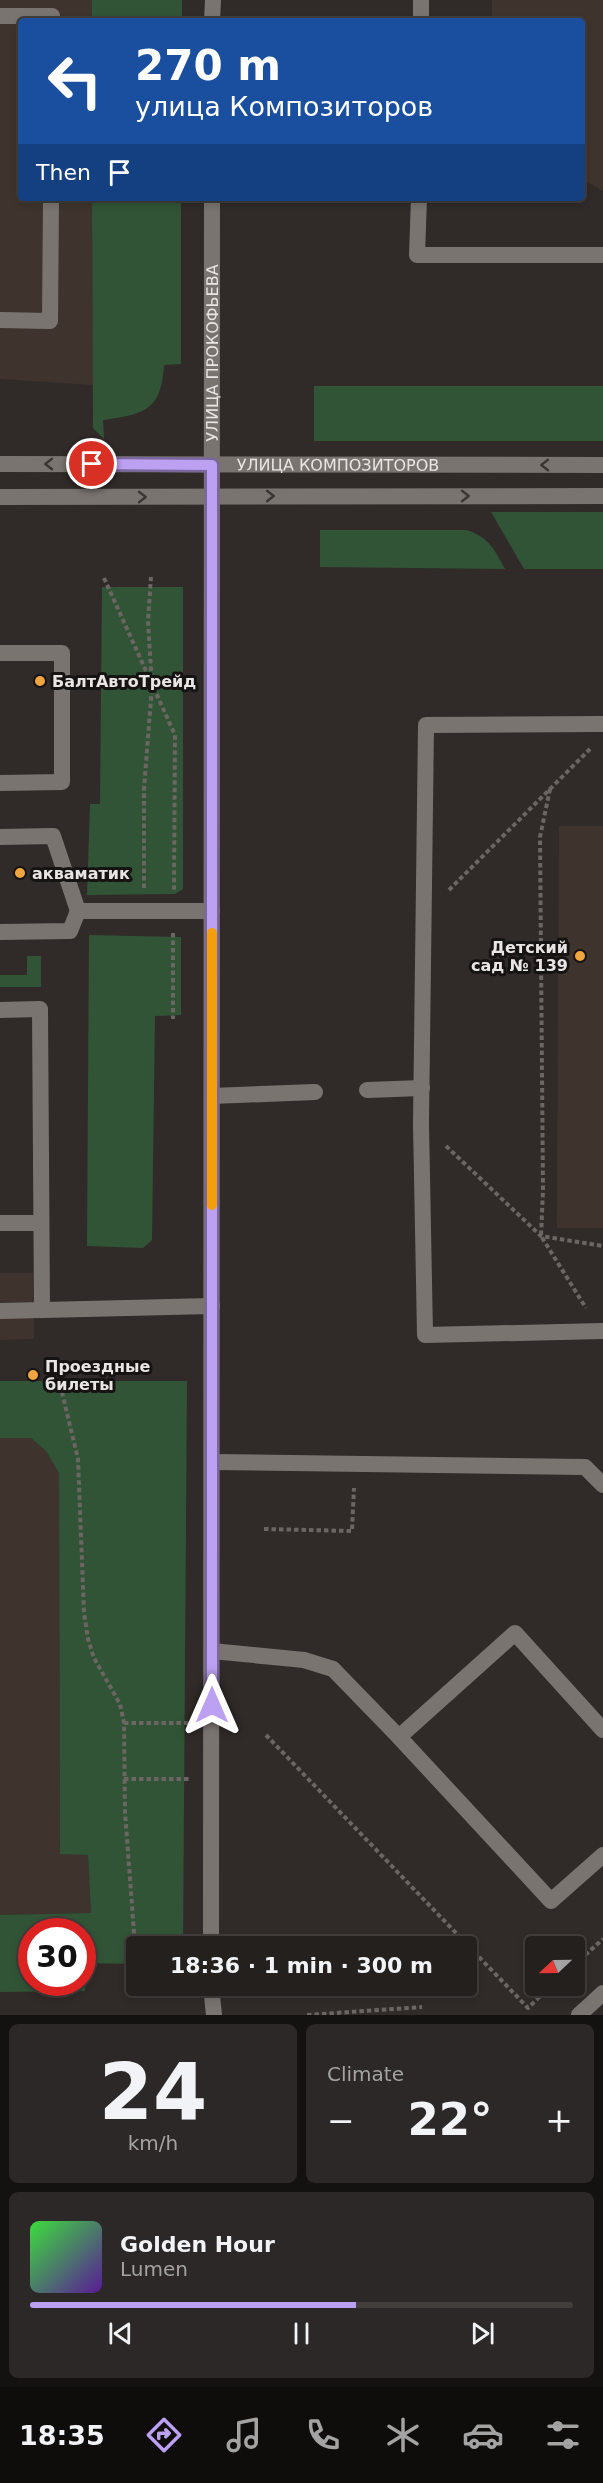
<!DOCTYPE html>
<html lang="en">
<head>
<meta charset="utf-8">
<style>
  :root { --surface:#24201e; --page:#2c2827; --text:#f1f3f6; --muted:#a3a3a4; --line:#413e3c; --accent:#bca0f2 }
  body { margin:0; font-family:"DejaVu Sans",sans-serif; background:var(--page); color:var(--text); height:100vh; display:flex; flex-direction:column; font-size:22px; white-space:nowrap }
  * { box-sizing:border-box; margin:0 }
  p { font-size:20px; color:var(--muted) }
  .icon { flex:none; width:33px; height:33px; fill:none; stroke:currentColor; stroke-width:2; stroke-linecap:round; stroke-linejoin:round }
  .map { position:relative; height:2015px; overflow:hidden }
  .sheet { display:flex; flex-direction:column; gap:9px; padding:9px; background:#141210; flex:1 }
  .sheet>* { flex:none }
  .hud { position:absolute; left:18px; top:18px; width:567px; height:183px; border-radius:6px; box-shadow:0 3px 9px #0003,0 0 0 2px var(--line); background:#1a4fa0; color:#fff; overflow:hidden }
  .needle { width:39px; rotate:248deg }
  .fabs { position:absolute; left:525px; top:1936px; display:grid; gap:12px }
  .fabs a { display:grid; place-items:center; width:60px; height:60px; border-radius:6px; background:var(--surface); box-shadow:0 3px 9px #0003,0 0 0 2px var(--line); font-size:30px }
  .speed { position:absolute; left:18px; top:1918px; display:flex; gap:12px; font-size:30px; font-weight:700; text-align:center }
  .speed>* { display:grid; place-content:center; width:78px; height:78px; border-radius:50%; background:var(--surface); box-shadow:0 3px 9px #0003,0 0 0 2px var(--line); line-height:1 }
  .speed .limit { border:9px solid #d22; background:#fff; color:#111 }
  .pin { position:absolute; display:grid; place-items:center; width:51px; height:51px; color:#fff; margin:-26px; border:3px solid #fff; border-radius:50%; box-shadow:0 2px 6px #0007 }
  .me { position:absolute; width:66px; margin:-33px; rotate:0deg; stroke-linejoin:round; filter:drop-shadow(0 0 4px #0008) }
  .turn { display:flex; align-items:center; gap:21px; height:126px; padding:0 18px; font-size:27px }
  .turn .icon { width:78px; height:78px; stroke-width:2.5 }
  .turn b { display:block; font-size:42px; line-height:51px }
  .then { display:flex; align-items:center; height:57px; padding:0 18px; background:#0003; gap:12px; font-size:22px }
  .big { font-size:45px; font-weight:700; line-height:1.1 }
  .sheet .widget { flex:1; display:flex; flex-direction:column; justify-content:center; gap:9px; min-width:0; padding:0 21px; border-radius:9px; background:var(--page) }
  .sheet .dial { align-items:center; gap:0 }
  .dial b { font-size:78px; line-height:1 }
  .song { display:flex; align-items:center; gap:18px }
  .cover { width:72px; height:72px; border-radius:9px; background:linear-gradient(135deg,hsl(120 70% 55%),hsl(270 70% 35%)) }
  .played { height:6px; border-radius:3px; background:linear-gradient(90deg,var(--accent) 60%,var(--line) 60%) }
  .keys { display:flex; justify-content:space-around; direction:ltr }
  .heat { display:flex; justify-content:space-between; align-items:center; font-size:33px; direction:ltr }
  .sheet .tiles { flex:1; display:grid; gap:9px; grid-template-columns:1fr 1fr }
  .widget:last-child { grid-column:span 2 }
  .trip { position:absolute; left:126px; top:1936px; width:351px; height:60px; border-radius:6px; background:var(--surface); box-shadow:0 3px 9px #0003,0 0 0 2px var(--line); font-weight:700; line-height:60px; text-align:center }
  .dock { display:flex; height:96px; justify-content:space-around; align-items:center; background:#0e0d0c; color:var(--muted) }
  .dock .icon { width:42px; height:42px }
  .dock .current { color:var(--accent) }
  .dock b { font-size:27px; color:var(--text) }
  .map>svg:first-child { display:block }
  .built { fill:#3e342d }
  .green { fill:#315436; fill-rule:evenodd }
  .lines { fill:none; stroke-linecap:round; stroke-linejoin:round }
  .path { stroke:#6b6663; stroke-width:4; stroke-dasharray:4.5 3; stroke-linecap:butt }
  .service { stroke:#7a7471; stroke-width:16 }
  .minor { stroke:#7a7471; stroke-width:16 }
  .tertiary { stroke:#7a7471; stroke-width:16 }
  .oneway { stroke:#393634 }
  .route-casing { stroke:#7a689d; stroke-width:15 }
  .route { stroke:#bca0f2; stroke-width:10 }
  .slow { stroke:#f59e0b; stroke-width:10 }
  .poi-dot { fill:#f1a540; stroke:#161413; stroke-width:2 }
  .labels { text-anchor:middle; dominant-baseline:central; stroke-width:6; stroke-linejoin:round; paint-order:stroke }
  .street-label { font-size:16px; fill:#e8e5e3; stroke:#161413 }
  .poi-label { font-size:16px; font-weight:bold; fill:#e8e5e3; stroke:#161413; text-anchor:start }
</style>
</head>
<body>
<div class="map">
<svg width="603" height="2015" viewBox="0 0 603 2015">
  <rect width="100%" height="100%" fill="#302b28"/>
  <g class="built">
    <polygon points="0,0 92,0 92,21 21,21 21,198 92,198 93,385 0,379"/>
    <polygon points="492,0 603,0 603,191 582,179 582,21 492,21"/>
    <polygon points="559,826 603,826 603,1228 557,1228"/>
    <polygon points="0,1273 33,1273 34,1339 0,1340"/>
    <polygon points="0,1438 31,1438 46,1451 59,1473 60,1853 88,1855 91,1913 0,1915"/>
  </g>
  <g class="green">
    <rect x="92" y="0" width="90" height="21"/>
    <path d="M 92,198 L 181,198 L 181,364 L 164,365 C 161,411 145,414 103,420 L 104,439 L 93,428 Z"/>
    <rect x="314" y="386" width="289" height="55"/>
    <polygon points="491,512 603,512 603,569 524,569"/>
    <path d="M 320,530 L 466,530 C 489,537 494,549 505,569 L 320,567 Z"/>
    <polygon points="102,587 183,587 183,889 175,894 87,895 90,804 100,804"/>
    <polygon points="89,935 181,937 181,1015 155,1016 152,1240 143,1248 87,1246"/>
    <polygon points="27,956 41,956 41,987 0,987 0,975 27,975"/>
    <path d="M 0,1381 L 187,1381 L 183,1947 L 136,1947 L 136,1952 L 132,1952 L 132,1964 L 86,1963 L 85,1991 L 0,1992 L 0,1915 L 91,1913 L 88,1855 L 60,1854 L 59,1473 L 46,1451 L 31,1438 L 0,1438 ZM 32,1932 L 82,1932 L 82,1983 L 32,1983 Z"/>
  </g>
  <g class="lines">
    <g class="path">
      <polyline points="104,578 175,735 174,890"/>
      <polyline points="550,789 540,837 543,1190 541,1236 586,1308"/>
      <polyline points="144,888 144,789 152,686 148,621 151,577"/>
      <polyline points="449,890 590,749"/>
      <polyline points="173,933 173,1019"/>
      <polyline points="446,1146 541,1236 603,1246"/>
      <polyline points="55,1363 78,1459 84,1613 88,1639 94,1658 120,1704 124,1723 125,1812 136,1959"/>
      <polyline points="264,1529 352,1531 354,1488"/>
      <polyline points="124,1723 189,1723"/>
      <polyline points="266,1735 528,2008 551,1986"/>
      <polyline points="124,1779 189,1779"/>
      <polyline points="574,1965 603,1939"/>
      <polyline points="307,2015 422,2007"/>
    </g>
    <g class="service">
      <polyline points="0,16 52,16"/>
      <polyline points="421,21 421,0"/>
      <polyline points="419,198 417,255 603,255"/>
      <polyline points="0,320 50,321 51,198"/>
      <polyline points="0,653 62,653 62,782 0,783"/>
      <polyline points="603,724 426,725 421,1123 425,1335 603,1331"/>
      <polyline points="0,837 53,836 78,911"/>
      <polyline points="0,932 70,931 78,911 212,911"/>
      <polyline points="0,1010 40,1009 42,1310"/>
      <polyline points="367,1090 422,1088"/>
      <polyline points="212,1096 315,1092"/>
      <polyline points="0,1223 41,1223"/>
      <polyline points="0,1311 212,1306"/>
      <polyline points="212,1462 585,1467 603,1485"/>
      <polyline points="212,1651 304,1660 333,1669 399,1737 551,1901 603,1855"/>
      <polyline points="399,1737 515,1633 603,1730"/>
      <polyline points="579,2015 603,1993"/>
    </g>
    <g class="minor">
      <polyline points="212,21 213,0"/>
      <path id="s1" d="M 211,1947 L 212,198"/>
      <polyline points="211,1986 214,2015"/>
    </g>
    <g class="tertiary">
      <path id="s2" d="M 0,464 L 603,465"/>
      <polyline points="0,497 603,496"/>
    </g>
  </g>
  <defs><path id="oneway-chevron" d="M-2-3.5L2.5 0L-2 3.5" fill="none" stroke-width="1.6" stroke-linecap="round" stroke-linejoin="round" transform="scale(1.5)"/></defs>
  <g class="oneway">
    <use href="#oneway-chevron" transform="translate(49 464) rotate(-180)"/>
    <use href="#oneway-chevron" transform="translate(545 465) rotate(-180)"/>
    <use href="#oneway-chevron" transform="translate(270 496)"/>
    <use href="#oneway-chevron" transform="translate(465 496)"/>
    <use href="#oneway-chevron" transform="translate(142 497)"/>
  </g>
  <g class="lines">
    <g class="route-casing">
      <polyline id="route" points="92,464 212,465 212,1705"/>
    </g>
    <use href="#route" class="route"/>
    <polyline class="slow" points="212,1205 212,933"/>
  </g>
  <g class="poi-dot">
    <circle cx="40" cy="681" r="6"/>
    <circle cx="20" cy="873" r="6"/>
    <circle cx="580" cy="956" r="6"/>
    <circle cx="33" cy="1375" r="6"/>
  </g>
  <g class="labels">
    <g class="street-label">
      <text stroke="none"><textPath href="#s1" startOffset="1594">УЛИЦА ПРОКОФЬЕВА</textPath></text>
      <text stroke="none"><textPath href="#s2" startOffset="338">УЛИЦА КОМПОЗИТОРОВ</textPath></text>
    </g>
    <g class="poi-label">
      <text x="52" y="681">БалтАвтоТрейд</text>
      <text x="32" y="873">акваматик</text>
      <text x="568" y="947" text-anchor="end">Детский<tspan x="568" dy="18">сад № 139</tspan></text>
      <text x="45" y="1366">Проездные<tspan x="45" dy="18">билеты</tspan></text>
    </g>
  </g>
</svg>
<div class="fabs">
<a><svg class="needle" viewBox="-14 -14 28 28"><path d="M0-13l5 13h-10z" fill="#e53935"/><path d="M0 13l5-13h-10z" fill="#a3a3a4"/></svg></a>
</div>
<div class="speed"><div class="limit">30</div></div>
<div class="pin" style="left:92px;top:464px;background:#d93025"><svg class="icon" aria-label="arrive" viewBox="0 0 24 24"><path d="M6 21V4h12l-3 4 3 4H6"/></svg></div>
<svg class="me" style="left:212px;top:1705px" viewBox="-20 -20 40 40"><path d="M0-17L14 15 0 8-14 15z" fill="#bca0f2" stroke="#fff" stroke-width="4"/></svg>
<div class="trip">18:36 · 1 min · 300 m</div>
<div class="hud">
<div class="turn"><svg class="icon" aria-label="left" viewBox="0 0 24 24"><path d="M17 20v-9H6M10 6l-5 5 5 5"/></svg><div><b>270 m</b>улица Композиторов</div></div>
<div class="then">Then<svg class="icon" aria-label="arrive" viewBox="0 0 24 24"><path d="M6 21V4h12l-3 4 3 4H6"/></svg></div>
</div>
</div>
<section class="sheet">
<div class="tiles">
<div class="widget dial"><b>24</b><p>km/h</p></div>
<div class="widget"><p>Climate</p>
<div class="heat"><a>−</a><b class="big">22°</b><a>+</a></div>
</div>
<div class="widget">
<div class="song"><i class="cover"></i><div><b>Golden Hour</b><p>Lumen</p></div></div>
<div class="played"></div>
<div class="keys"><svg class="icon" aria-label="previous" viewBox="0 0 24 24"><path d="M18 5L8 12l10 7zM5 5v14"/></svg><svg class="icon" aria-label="pause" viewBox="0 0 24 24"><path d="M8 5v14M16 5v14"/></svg><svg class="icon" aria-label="next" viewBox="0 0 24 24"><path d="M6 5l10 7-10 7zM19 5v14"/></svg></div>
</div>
</div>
</section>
<nav class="dock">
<b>18:35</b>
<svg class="icon current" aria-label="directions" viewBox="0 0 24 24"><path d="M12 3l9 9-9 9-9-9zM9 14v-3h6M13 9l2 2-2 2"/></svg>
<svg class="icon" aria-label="music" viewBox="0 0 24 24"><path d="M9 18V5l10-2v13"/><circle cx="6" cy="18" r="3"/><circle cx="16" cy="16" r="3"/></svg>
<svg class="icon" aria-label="phone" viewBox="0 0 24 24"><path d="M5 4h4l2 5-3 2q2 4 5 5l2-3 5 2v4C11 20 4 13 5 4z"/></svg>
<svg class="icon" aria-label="climate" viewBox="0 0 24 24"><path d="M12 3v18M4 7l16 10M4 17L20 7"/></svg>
<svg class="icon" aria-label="car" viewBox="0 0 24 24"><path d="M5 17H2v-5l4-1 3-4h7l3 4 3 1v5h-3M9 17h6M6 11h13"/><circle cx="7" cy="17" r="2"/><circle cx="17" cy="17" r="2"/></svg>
<svg class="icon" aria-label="filters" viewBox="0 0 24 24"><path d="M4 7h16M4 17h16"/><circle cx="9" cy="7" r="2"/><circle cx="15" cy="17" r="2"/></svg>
</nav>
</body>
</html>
